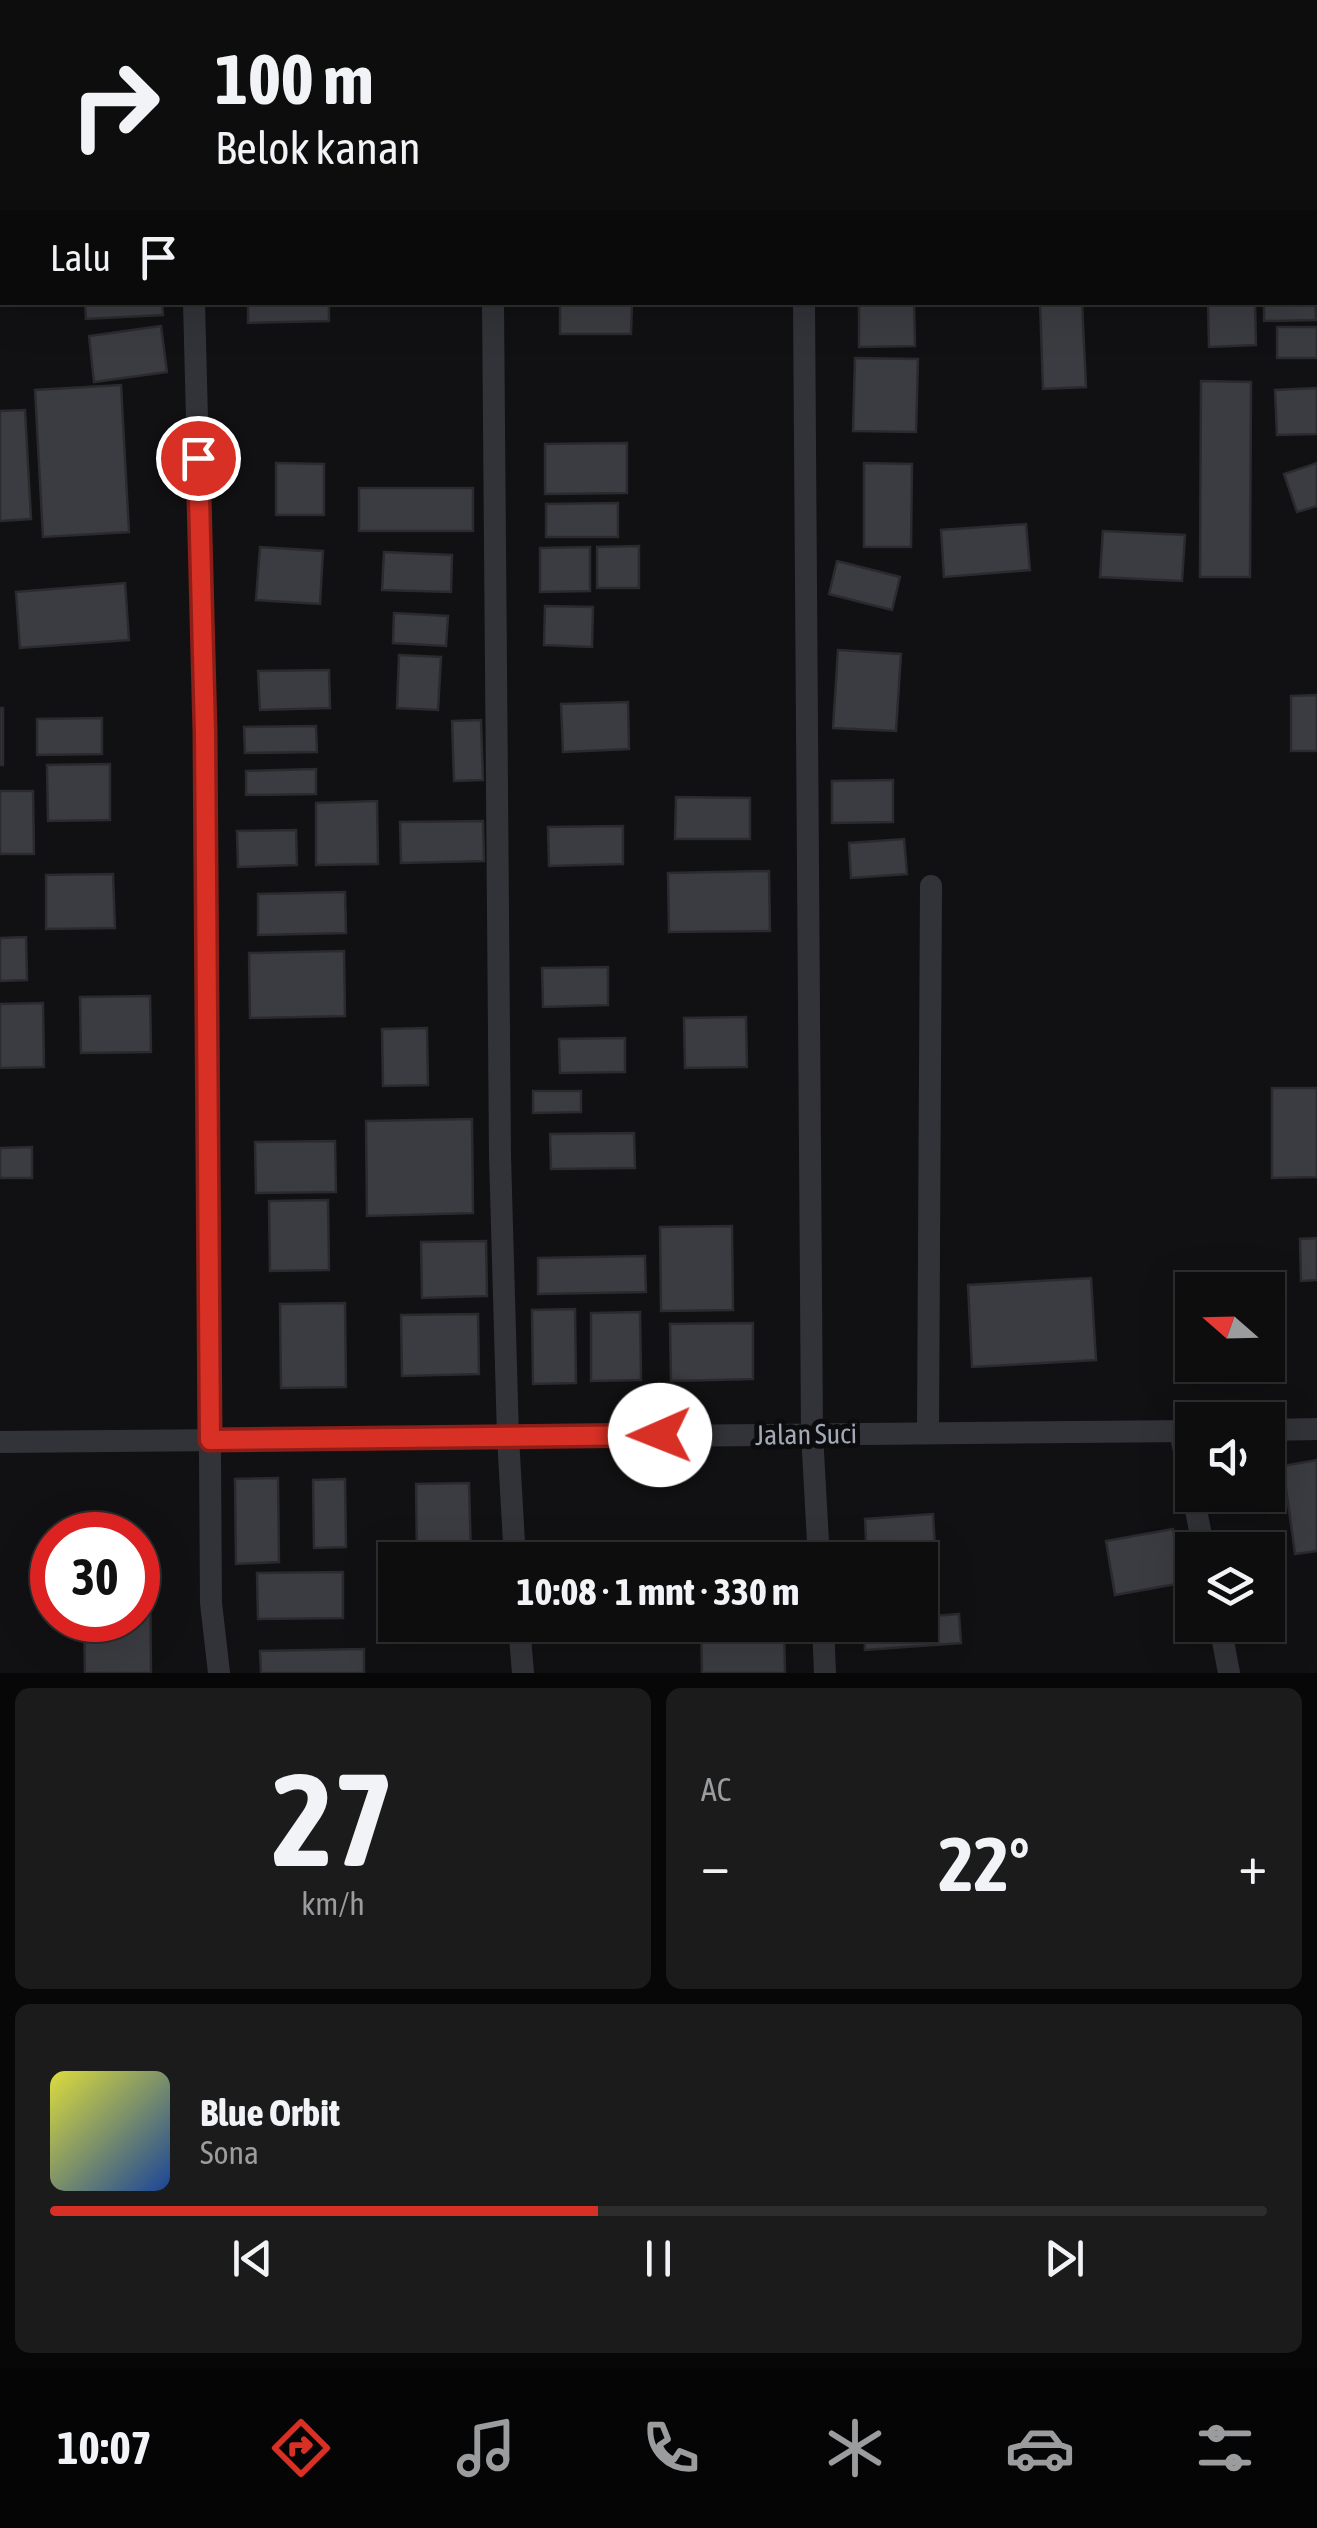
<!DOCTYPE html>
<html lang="id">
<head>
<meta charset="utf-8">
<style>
  :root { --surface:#0d0d0e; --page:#1b1b1c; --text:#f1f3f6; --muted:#9a9c9e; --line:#2d2d2e; --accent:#d93025 }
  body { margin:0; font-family:"Asap Condensed",sans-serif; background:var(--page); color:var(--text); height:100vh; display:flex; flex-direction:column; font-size:38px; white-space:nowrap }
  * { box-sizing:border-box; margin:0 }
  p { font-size:32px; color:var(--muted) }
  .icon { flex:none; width:55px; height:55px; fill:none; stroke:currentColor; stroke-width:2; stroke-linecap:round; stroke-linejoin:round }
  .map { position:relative; height:1673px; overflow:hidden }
  .sheet { display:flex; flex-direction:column; gap:15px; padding:15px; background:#070708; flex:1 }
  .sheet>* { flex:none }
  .top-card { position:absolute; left:0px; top:0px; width:1318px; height:305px; box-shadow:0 10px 40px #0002,0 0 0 2px var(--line); background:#0d0d0e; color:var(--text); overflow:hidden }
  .needle { width:65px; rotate:290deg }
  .buttons { position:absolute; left:1175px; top:1272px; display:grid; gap:20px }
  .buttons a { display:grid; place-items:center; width:110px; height:110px; border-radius:0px; background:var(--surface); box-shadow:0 10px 40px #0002,0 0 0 2px var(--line); font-size:50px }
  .speed { position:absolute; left:30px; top:1512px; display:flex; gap:20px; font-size:50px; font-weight:700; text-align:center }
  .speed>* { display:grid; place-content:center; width:130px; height:130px; border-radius:50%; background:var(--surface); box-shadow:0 10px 40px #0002,0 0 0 2px var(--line); line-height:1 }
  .speed .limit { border:15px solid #d22; background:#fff; color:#111 }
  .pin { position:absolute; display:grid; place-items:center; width:85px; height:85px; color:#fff; margin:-42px; border:5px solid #fff; border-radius:50%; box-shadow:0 2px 10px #0007 }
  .me { position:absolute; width:110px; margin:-55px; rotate:269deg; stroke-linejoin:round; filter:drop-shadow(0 0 8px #0008) }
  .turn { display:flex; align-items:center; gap:35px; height:210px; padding:0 50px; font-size:45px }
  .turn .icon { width:130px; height:130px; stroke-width:2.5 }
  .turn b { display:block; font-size:70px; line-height:85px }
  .then { display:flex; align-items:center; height:95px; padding:0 50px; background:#0003; gap:20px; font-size:38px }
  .big { font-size:75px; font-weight:700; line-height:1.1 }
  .sheet .widget { flex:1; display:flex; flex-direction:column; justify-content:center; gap:15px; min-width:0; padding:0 35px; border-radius:15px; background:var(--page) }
  .sheet .dial { align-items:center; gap:0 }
  .dial b { font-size:130px; line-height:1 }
  .song { display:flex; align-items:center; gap:30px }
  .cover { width:120px; height:120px; border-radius:15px; background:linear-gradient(135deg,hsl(60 70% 55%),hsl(220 70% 35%)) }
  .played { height:10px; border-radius:5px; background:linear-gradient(90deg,var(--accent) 45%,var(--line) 45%) }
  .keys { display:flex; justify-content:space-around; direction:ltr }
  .heat { display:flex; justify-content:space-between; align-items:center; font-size:55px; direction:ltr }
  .sheet .tiles { flex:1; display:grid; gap:15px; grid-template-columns:1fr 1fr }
  .widget:last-child { grid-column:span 2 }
  .trip { position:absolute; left:378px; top:1542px; width:560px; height:100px; border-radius:0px; background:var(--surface); box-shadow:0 10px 40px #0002,0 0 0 2px var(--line); font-weight:700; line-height:100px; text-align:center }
  .tabs { display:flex; height:160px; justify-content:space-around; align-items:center; background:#050506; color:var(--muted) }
  .tabs .icon { width:70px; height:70px }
  .tabs .active { color:var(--accent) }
  .tabs b { font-size:45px; color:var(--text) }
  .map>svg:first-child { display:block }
  .building { fill:#3b3c41; stroke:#2b2b2f; stroke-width:2.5 }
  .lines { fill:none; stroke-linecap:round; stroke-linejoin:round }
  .street { stroke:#323338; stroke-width:22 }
  .route-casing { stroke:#8d1f18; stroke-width:25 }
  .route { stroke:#d93025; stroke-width:18 }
  .labels { text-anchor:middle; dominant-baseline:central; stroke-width:10; stroke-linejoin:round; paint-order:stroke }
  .street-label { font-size:28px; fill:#a2a8b5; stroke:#0c0c0e }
</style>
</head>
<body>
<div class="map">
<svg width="1317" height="1673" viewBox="0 0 1317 1673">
  <rect width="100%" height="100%" fill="#111113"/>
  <g class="building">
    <polygon points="519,0 645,0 646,2 519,2"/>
    <rect x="694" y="0" width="82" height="2"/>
    <rect x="951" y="0" width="125" height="2"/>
    <polygon points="1315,292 1316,320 1264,321 1264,302 1315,302"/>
    <polygon points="85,302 162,302 163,315 86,319"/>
    <polygon points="248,302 329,302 329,321 248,323"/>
    <polygon points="560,302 632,302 631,334 560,334"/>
    <polygon points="859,302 914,302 915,346 859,347"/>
    <polygon points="1040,302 1082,302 1086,387 1043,389"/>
    <polygon points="1208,302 1255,302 1256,345 1209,347"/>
    <polygon points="161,326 167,372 94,382 89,336"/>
    <rect x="1277" y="327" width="40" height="31"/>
    <polygon points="855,358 918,359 916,432 853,431"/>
    <polygon points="1201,381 1251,382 1250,577 1200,577"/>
    <polygon points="121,385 129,532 43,537 35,390"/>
    <polygon points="1317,388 1317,434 1277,435 1275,390"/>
    <polygon points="25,410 31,519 0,521 0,411"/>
    <polygon points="627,443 627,493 545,494 545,444"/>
    <polygon points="276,463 324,464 324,515 276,515"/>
    <polygon points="864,463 912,464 911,547 864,547"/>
    <polygon points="1317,463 1317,506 1297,512 1284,474"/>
    <rect x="359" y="488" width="114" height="43"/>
    <polygon points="618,503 618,537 546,537 546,504"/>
    <polygon points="1026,524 1030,570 944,577 941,530"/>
    <polygon points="1103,531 1185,535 1182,581 1100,577"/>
    <polygon points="639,546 639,588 597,588 597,547"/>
    <polygon points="260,547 323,551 320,604 256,600"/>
    <polygon points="590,547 590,591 540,592 540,548"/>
    <polygon points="384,552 452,555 451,592 382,590"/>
    <polygon points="837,561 900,577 892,610 829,594"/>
    <polygon points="125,583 129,640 20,648 16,592"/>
    <polygon points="545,606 593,607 592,647 544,645"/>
    <polygon points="394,613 448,616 446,646 393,643"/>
    <polygon points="838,650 901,654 896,731 833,728"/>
    <polygon points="399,655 441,657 438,710 397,708"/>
    <polygon points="329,670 330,708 260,710 258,671"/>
    <polygon points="1317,695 1317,751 1291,751 1291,696"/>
    <polygon points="628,702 629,749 563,752 561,704"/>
    <rect x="0" y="708" width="3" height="57"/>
    <polygon points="102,718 102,754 37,755 37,719"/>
    <polygon points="481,720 483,780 454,781 452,721"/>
    <polygon points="316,726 317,752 245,753 244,727"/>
    <polygon points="110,764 110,820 48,821 47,765"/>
    <polygon points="316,769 316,794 246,795 246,771"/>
    <polygon points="893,780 893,822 832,823 832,781"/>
    <polygon points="0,791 33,791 34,854 0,854"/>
    <polygon points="676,797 750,798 750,839 675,839"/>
    <polygon points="377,801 378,864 316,865 316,803"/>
    <polygon points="483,821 484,861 401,863 400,822"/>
    <polygon points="623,826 623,864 549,866 548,827"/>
    <polygon points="296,830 297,865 238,867 237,831"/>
    <polygon points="904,839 907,874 851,878 849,843"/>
    <polygon points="769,871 770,931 669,932 668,873"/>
    <polygon points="113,874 115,928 46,929 46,875"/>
    <polygon points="345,892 346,933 258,935 258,894"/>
    <polygon points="26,937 27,980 0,981 0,938"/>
    <polygon points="344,951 345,1016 250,1018 249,953"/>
    <polygon points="608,967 608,1005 543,1007 542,968"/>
    <polygon points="150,996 151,1052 81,1053 80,997"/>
    <polygon points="43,1003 44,1067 0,1068 0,1004"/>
    <polygon points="746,1017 747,1067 685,1068 684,1018"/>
    <polygon points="427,1028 428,1085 383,1086 382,1029"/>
    <polygon points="625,1038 625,1072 560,1073 559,1039"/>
    <polygon points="1272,1088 1317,1088 1317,1177 1272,1178"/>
    <polygon points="533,1091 581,1091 581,1112 533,1113"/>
    <polygon points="472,1119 473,1213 367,1216 366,1121"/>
    <polygon points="634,1133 635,1168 551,1169 550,1134"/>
    <polygon points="335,1141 336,1192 256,1193 255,1142"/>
    <polygon points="32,1147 32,1178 0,1178 0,1148"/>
    <polygon points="328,1200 329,1270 270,1271 269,1201"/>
    <polygon points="732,1226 733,1310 661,1311 660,1227"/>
    <polygon points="1317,1238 1317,1280 1301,1281 1300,1239"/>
    <polygon points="486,1241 487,1296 422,1298 421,1242"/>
    <polygon points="645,1256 646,1292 538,1294 538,1258"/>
    <polygon points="1091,1278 1096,1360 972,1367 968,1285"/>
    <polygon points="345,1303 346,1387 281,1388 280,1304"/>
    <polygon points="575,1309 576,1383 533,1384 532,1310"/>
    <polygon points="640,1312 641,1380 591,1381 591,1313"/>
    <polygon points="478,1314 479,1374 402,1376 401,1315"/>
    <polygon points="753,1323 753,1379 671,1381 670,1324"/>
    <polygon points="1317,1460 1317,1551 1295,1554 1283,1466"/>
    <polygon points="278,1478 279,1562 236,1564 235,1479"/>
    <polygon points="345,1479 346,1547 314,1548 313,1480"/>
    <polygon points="469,1483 471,1558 417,1559 416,1484"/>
    <polygon points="933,1514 937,1582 920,1583 920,1560 867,1560 865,1519"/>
    <polygon points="1173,1529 1182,1583 1115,1595 1106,1541"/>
    <polygon points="1276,1540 1282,1570 1268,1572 1268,1550 1223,1550"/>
    <polygon points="138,1572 150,1572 151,1673 85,1673 84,1620 138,1620"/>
    <polygon points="343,1572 343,1618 258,1619 257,1573"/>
    <polygon points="959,1614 961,1643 865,1650 864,1625 920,1625 920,1617"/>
    <polygon points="701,1625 784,1625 785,1673 702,1673"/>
    <polygon points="364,1649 364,1673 261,1673 260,1651"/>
  </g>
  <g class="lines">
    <g class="street">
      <polyline points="488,0 488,2"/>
      <polyline points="800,0 800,2"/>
      <polyline points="1103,0 1103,2"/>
      <polyline points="190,2 190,0"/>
      <polyline points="1315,79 1317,79"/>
      <polyline points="0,95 2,95"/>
      <polyline points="194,302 205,732 211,1603 219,1673"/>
      <polyline points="493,302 500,1156 508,1437 515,1560"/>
      <polyline points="804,302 812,1434 819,1560"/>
      <polyline points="1268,1430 1317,1429"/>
      <polyline points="1180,1431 1204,1550"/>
      <polyline points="928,1432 931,886"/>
      <polyline points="0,1442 1192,1431"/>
      <polyline points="519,1625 523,1673"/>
      <polyline points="823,1625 825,1673"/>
      <polyline points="1220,1625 1229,1673"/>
    </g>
  </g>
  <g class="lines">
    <g class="route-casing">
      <polyline id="route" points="198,458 205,732 210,1440 660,1435"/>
    </g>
    <use href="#route" class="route"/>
  </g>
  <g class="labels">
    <g class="street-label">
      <text transform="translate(806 1434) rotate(-1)">Jalan Suci</text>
    </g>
  </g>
</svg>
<div class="buttons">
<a><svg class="needle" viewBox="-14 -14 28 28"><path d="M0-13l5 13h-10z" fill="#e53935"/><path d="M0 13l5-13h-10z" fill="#9a9c9e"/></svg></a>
<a><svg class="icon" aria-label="sound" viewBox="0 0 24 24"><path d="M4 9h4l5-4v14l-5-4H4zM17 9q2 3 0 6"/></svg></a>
<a><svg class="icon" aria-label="layers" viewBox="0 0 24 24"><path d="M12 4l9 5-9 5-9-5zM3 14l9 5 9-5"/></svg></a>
</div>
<div class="speed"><div class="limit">30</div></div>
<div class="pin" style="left:198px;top:458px;background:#d93025"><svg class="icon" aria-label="arrive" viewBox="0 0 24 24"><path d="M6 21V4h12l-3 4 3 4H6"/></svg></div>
<svg class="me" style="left:660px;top:1435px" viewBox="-20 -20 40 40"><circle r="19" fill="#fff"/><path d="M0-13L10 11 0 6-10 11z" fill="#d93025"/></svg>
<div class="trip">10:08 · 1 mnt · 330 m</div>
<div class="top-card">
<div class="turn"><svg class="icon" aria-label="right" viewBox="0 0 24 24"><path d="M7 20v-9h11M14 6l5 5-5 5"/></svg><div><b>100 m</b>Belok kanan</div></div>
<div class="then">Lalu<svg class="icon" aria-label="arrive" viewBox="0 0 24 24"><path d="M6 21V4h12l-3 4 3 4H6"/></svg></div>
</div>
</div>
<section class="sheet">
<div class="tiles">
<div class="widget dial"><b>27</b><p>km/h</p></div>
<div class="widget"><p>AC</p>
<div class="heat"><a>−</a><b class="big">22°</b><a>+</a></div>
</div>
<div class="widget">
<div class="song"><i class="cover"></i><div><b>Blue Orbit</b><p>Sona</p></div></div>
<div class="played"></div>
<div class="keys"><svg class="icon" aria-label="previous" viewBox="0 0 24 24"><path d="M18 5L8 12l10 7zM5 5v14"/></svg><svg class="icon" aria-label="pause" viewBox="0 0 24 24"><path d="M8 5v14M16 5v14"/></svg><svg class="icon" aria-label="next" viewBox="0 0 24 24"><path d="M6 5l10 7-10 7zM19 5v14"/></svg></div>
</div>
</div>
</section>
<nav class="tabs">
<b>10:07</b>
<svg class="icon active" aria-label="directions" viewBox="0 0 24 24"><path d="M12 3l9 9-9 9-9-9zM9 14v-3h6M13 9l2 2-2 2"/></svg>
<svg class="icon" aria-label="music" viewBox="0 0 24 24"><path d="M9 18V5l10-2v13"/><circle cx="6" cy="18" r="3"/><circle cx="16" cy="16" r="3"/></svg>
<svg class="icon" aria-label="phone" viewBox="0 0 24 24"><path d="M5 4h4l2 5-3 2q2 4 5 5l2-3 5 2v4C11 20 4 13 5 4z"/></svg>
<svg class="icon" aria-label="climate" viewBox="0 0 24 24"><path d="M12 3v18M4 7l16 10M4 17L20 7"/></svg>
<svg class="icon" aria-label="car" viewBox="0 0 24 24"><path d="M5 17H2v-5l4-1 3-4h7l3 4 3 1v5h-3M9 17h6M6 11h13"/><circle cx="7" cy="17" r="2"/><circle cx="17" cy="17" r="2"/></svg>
<svg class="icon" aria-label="filters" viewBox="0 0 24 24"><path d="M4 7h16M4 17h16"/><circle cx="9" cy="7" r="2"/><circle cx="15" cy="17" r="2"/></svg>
</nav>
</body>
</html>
